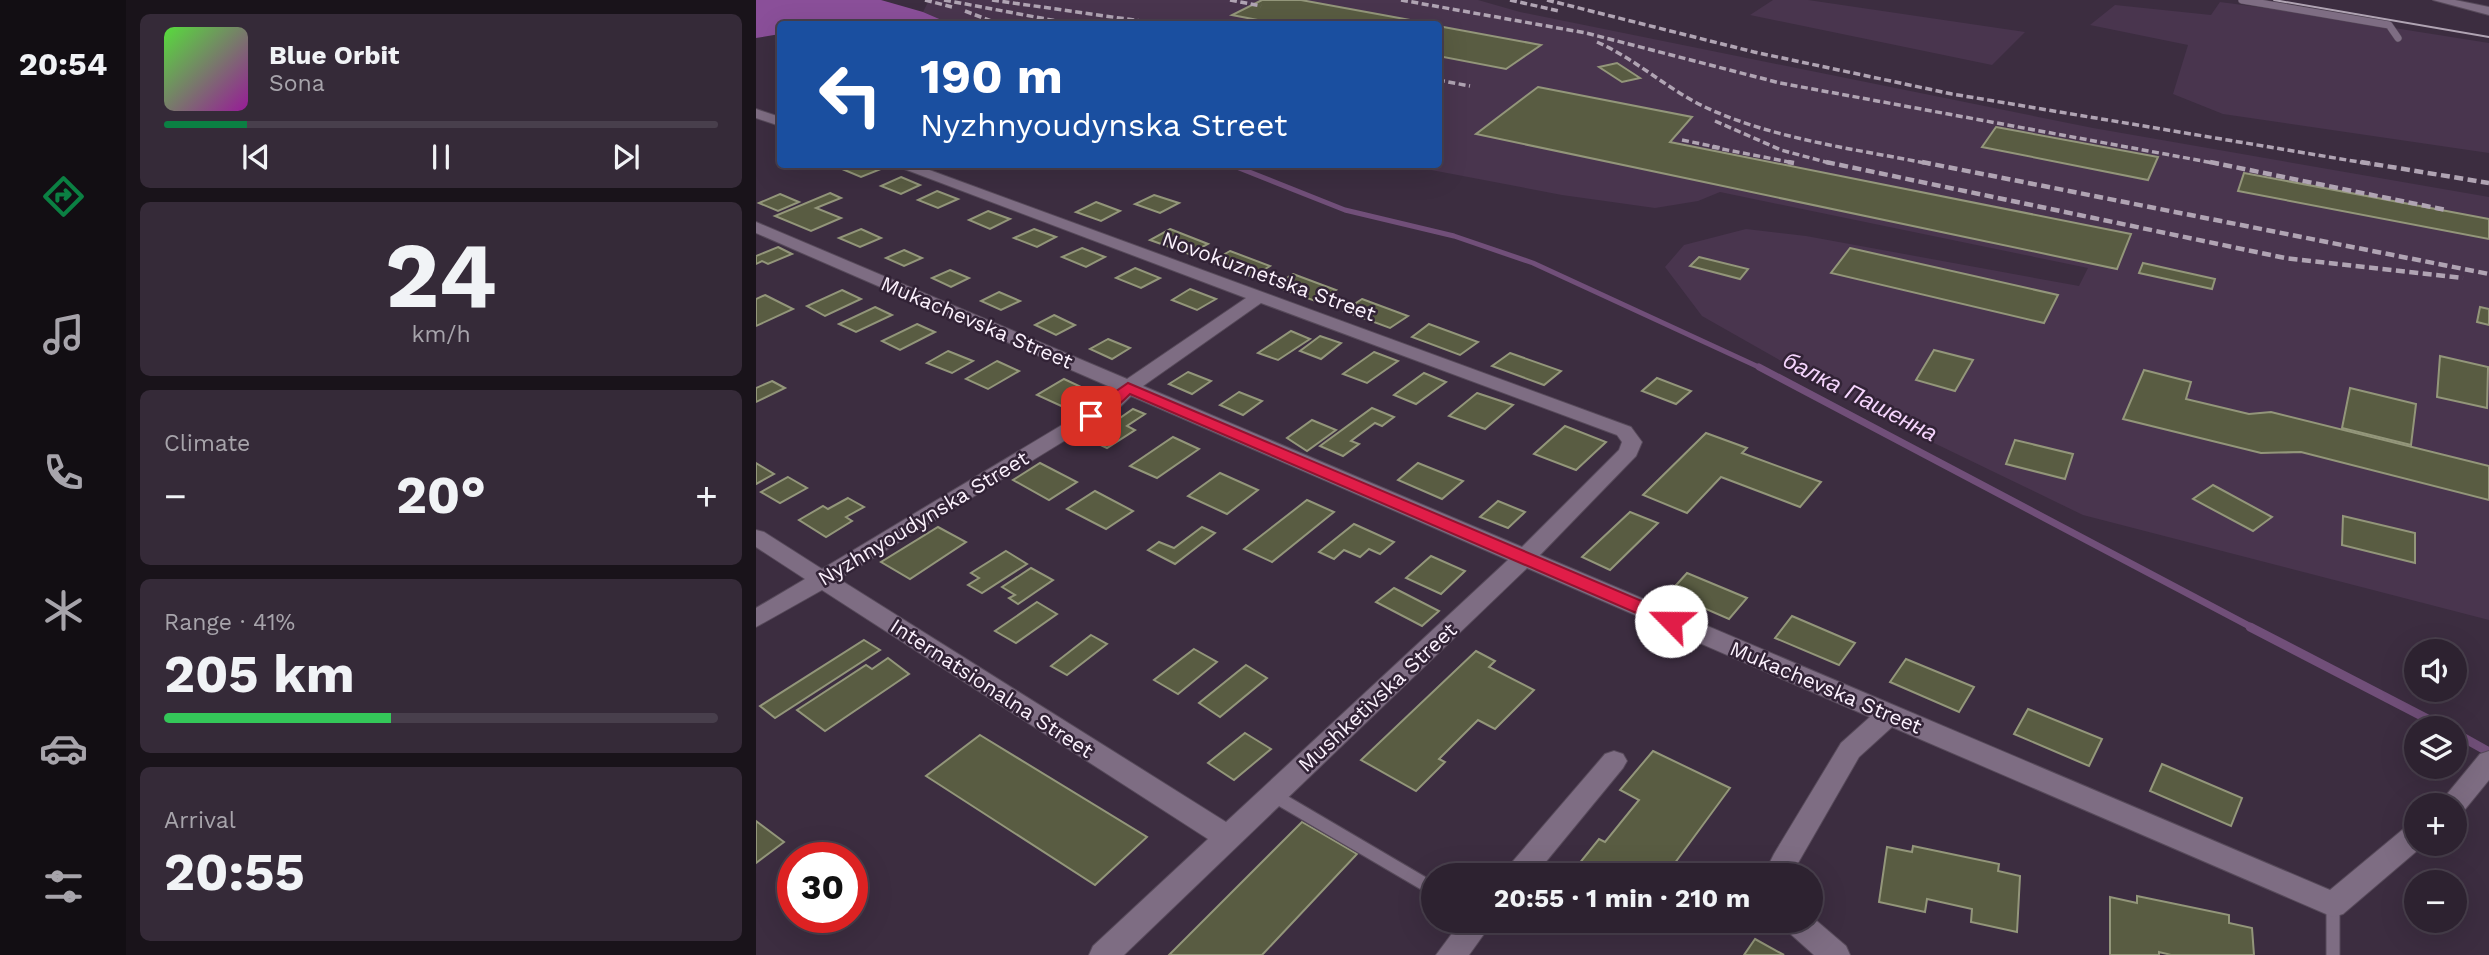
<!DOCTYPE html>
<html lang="en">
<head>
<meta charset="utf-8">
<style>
  :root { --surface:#2d2230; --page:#352a38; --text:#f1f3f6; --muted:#a7a4ab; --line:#483f4c; --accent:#0b8043 }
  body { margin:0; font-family:"Work Sans",sans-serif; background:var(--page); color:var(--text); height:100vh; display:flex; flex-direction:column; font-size:26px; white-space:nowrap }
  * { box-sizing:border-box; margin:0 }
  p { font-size:23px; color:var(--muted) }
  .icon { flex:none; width:38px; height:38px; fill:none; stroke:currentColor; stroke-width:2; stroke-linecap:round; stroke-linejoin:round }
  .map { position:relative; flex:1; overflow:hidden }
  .side { display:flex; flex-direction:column; gap:14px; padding:14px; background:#19131a; width:630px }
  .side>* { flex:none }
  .guide { position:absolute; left:21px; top:21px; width:665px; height:147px; border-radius:7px; box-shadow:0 7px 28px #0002,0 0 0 2px var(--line); background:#1a4fa0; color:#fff; overflow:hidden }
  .controls { position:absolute; left:1648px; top:639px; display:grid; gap:14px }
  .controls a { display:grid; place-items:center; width:63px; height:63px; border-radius:50%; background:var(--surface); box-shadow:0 7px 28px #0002,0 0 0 2px var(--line); font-size:35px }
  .speed { position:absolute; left:21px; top:842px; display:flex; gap:14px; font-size:35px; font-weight:700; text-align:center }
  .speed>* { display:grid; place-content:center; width:91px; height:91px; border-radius:50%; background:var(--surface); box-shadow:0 7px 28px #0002,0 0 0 2px var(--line); line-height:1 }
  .speed .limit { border:10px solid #d22; background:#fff; color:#111 }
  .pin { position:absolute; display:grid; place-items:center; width:60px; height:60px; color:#fff; margin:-30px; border-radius:14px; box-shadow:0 4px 10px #0006 }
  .me { position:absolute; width:77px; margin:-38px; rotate:293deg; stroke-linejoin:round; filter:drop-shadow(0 0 5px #0008) }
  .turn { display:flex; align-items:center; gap:24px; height:147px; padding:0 28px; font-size:32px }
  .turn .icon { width:91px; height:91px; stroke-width:2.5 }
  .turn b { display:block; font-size:49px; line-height:60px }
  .big { font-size:52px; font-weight:700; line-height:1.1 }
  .side .tile { flex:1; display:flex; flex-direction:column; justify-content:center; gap:10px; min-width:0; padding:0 24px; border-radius:10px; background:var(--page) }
  .side .dial { align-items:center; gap:0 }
  .dial b { font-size:91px; line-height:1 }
  .song { display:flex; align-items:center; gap:21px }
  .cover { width:84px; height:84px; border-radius:10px; background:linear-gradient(135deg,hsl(110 70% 55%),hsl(300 70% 35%)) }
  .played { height:7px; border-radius:4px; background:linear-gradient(90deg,var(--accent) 15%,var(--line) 15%) }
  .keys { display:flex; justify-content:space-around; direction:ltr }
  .heat { display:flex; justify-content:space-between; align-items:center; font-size:38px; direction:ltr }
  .charge { height:10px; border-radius:5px; background:linear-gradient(90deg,#34c759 41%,var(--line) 0) }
  .trip { position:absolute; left:665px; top:863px; width:402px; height:70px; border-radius:35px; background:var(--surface); box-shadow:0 7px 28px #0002,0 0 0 2px var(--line); font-weight:700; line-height:70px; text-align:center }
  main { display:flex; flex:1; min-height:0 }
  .menu { display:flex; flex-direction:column; width:126px; justify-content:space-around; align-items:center; background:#120e13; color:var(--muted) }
  .menu .icon { width:49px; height:49px }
  .menu .current { color:var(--accent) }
  .menu b { font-size:32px; color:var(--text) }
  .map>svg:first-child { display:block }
  .built { fill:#49354e }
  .forest { fill:#8a4f99 }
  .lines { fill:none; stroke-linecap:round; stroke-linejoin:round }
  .stream-far2 { stroke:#714f79; stroke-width:5 }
  .stream-far1 { stroke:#714f79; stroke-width:7 }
  .stream { stroke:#714f79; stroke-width:9 }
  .building { fill:#595c42; stroke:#93967a; stroke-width:2 }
  .lane-far1-casing { stroke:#574a5a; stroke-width:8 }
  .lane-casing { stroke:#574a5a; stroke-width:15 }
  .street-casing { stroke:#574a5a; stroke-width:2 }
  .secondary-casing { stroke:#574a5a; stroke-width:2 }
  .lane-far1 { stroke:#7e6d83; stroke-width:7 }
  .lane { stroke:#7e6d83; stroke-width:13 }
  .street { fill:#7e6d83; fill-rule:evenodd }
  .secondary { fill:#7e6d83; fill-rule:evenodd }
  .tram { stroke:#b0a4b3; stroke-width:2 }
  .rail-far1 { stroke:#b0a4b3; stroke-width:3.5; stroke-dasharray:7 3.5; stroke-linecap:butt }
  .rail { stroke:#b0a4b3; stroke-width:4.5; stroke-dasharray:9 4.5; stroke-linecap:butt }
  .route { fill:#e11d48; stroke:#92132f; stroke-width:2 }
  .labels { text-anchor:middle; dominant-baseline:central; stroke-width:5; stroke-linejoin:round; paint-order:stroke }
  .street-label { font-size:21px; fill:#fbf1fd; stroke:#322336 }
  .water-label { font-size:23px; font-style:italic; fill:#f5d5fd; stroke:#322336 }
</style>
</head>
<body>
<main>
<nav class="menu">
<b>20:54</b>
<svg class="icon current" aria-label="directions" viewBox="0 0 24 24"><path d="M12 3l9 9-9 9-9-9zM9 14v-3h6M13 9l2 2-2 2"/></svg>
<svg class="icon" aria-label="music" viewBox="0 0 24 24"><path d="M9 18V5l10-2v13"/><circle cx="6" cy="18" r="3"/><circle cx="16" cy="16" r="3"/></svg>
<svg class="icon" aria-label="phone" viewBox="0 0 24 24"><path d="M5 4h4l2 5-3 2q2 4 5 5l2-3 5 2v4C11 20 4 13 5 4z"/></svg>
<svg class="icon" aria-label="climate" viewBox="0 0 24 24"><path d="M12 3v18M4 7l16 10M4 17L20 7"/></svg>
<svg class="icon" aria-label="car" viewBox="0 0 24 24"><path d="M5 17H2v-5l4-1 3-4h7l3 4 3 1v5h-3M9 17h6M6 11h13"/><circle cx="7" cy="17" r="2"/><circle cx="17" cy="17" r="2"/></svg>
<svg class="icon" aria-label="filters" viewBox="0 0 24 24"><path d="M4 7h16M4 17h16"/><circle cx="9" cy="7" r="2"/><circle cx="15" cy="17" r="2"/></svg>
</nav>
<section class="side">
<div class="tile">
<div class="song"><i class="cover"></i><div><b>Blue Orbit</b><p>Sona</p></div></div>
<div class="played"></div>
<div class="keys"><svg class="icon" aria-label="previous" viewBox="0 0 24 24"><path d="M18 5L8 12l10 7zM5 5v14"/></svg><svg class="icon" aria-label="pause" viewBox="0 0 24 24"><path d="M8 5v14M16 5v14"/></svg><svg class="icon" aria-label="next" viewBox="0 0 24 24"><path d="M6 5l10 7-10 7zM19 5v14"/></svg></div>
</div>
<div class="tile dial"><b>24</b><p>km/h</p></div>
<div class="tile"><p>Climate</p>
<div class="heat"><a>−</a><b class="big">20°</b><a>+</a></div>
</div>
<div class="tile"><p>Range · 41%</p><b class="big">205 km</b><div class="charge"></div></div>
<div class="tile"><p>Arrival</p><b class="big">20:55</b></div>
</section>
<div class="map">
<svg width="1733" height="955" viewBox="0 0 1733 955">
  <rect width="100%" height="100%" fill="#3c2d40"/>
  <g class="built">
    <polygon points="173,0 722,0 764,12 1337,128 1733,197 1733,620 1327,515 1122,416 946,316 909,267 928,245 990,229 1050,236 1323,286 1332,268 964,192 942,201 899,208 806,195 649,165 682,164 682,24 195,24 167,12"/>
    <polygon points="1017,0 1052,0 1269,32 1236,65 994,15"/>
    <polygon points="1464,2 1593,19 1594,21 1733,43 1733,153 1467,114 1417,94 1432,45 1334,25 1359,5 1455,15"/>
  </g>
  <polygon class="forest" points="0,0 125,0 167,12 195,24 24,24 24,34 0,38"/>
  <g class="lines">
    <polyline class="stream-far2" points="473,164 589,210 698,236 777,263 1007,369"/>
    <polyline class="stream-far1" points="1003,367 1497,628"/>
    <g class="stream">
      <polyline points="1494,627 1689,728"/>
      <polyline points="1699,733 1733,752"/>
    </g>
  </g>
  <g class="building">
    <polygon points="506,0 545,0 676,24 522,24 476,15"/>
    <polygon points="682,26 785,45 750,69 682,56"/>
    <polygon points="861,63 884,78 866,82 843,67"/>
    <polygon points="782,87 936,117 914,142 1375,234 1361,269 720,134"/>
    <polygon points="1240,127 1402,157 1392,180 1226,147"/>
    <polygon points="98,164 114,164 125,169 105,177 86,169"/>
    <polygon points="1488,173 1733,219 1733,239 1482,191"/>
    <polygon points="145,177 164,185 145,194 125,186"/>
    <polygon points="181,191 202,199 182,208 162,200"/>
    <polygon points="74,193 85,198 60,208 85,218 55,231 19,216"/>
    <polygon points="24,194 43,202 22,211 3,203"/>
    <polygon points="398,195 423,203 404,213 379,204"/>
    <polygon points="340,202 364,211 345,221 320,212"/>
    <polygon points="232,211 254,219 234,229 213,220"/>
    <polygon points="105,229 125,238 104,247 83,238"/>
    <polygon points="278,229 300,237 281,247 258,238"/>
    <polygon points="414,229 452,244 433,254 394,240"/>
    <polygon points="22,247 36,254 12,264 6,261 0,264 0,256"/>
    <polygon points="326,248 349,257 330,267 306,257"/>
    <polygon points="1094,248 1302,295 1288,323 1075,273"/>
    <polygon points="148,250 166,258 148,266 130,258"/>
    <polygon points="474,251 514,266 496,277 455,262"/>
    <polygon points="943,257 992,269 984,279 934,266"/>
    <polygon points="1387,263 1459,279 1456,289 1383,273"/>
    <polygon points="379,268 404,278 385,288 360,278"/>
    <polygon points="194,270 213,278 195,287 176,278"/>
    <polygon points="537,274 580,290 562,302 518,286"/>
    <polygon points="434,289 460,299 441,310 416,300"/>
    <polygon points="86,290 105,299 69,316 51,306"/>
    <polygon points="243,292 264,301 245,310 225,301"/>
    <polygon points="9,295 37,309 0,326 0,299"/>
    <polygon points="606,299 652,316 634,328 588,311"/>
    <polygon points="119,307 136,315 100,332 83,324"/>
    <polygon points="1724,307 1733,309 1733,325 1721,322"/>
    <polygon points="298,315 319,325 300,335 279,325"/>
    <polygon points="161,324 179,332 144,350 126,341"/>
    <polygon points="673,324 722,342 704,355 656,337"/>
    <polygon points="535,331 554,339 522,360 502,353"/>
    <polygon points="564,336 585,343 565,359 544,351"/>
    <polygon points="352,339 374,348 356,359 334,349"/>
    <polygon points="1178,350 1217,360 1199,391 1160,380"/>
    <polygon points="192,351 217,361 196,373 171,363"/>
    <polygon points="618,352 642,361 611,383 587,374"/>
    <polygon points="754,353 805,371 788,385 736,366"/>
    <polygon points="1684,356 1732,367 1731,408 1681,397"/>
    <polygon points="241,361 263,371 232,389 210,379"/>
    <polygon points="1388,370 1435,382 1430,399 1493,414 1515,412 1733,466 1733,500 1545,452 1505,453 1367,419"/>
    <polygon points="432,372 455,381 436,394 413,384"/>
    <polygon points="668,373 690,382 660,404 638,395"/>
    <polygon points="901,378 935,391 920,404 886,391"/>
    <polygon points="308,379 338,393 312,409 281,395"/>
    <polygon points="16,381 29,388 0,402 0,388"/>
    <polygon points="1594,388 1660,404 1655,445 1586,428"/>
    <polygon points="483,392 506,401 487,415 464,405"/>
    <polygon points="721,393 757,405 729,429 693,416"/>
    <polygon points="616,408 638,417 626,426 619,423 595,441 603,444 587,456 564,446"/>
    <polygon points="377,409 389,414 371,426 379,430 351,448 326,436 355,417 361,420"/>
    <polygon points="556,420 580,430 551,451 531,438"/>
    <polygon points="809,426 850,442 820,470 778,454"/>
    <polygon points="950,433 991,448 986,453 1065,482 1044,507 965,477 931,513 887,495"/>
    <polygon points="417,437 443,449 401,478 374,466"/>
    <polygon points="1259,440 1317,454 1309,479 1250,464"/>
    <polygon points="0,463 18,474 0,484"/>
    <polygon points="284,463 321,482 293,500 257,480"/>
    <polygon points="662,463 707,481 686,499 642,480"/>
    <polygon points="464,473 502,490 471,514 432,496"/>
    <polygon points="32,477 51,488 24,503 5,492"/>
    <polygon points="1457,485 1516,517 1497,531 1437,499"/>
    <polygon points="339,491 377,511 350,529 311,509"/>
    <polygon points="92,498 108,507 90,517 96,521 70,537 43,520 67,506 72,509"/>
    <polygon points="551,500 578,512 516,562 488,549"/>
    <polygon points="742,501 769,512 752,528 724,517"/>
    <polygon points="874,512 902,523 854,570 826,557"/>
    <polygon points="1587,516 1659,533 1659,563 1586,545"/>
    <polygon points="598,524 638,542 624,554 613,549 604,557 588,550 578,559 563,552"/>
    <polygon points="182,527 210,542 154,579 125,562"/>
    <polygon points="446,527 459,533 419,564 392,550 403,542 418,548"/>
    <polygon points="250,551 271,564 226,593 212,585 223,578 215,573"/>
    <polygon points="675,556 709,571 685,594 650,578"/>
    <polygon points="275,568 297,580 262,604 253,598 259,595 246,587"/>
    <polygon points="931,573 991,598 973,619 913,593"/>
    <polygon points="638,588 683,611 666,626 620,602"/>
    <polygon points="281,602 301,614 260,643 239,631"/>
    <polygon points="1036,616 1099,643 1083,665 1019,638"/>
    <polygon points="335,635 351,644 311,675 295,666"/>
    <polygon points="108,640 124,650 19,718 4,706"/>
    <polygon points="438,649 461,662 422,694 398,680"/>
    <polygon points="720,651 739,661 733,667 778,690 739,729 722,720 683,759 689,762 660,791 605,760"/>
    <polygon points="132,658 153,674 69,731 41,710 110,665 116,669"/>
    <polygon points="1150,659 1218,687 1203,712 1134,682"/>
    <polygon points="490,665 511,678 464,717 443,703"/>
    <polygon points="1272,709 1346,739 1333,766 1258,734"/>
    <polygon points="489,733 515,749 478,780 452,763"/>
    <polygon points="224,735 391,837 339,885 170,776"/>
    <polygon points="897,751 974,788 910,875 814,875 843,839 849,842 883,800 864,790"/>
    <polygon points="1406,764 1486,798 1475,826 1394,791"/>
    <polygon points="0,821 28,842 0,863"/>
    <polygon points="546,822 601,854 506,955 413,955"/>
    <polygon points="1157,846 1243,864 1242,871 1264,876 1261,932 1215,922 1216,909 1171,899 1169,912 1123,902 1131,847 1156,852"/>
    <polygon points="1381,896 1473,915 1473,923 1496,928 1498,955 1415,955 1403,952 1403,955 1354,955 1354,897 1381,903"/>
    <polygon points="999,939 1028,955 988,955"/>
  </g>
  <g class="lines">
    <g class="lane-far1-casing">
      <polyline id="lane-far1" points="1486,0 1633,25 1642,38"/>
    </g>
    <g class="lane-casing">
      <g id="lane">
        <polyline points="517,795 677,889"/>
        <polyline points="1577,905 1577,955"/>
      </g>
    </g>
    <g class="street-casing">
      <g id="street">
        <polygon points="0,109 24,117 24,126 0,118"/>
        <path d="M 135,164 L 157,164 L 875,427 L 886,442 L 880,456 L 784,555 L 1574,890 L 1651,826 L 1661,823 L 1661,844 L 1669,844 L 1587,914 L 1577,917 L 1136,727 L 1103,757 L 1042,863 L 1043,875 L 1015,875 L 1014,862 L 1018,854 L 1085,743 L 1114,717 L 771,568 L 368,955 L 333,955 L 337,946 L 452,839 L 66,590 L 0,627 L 0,608 L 49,579 L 0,547 L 0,530 L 8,532 L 66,569 L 351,398 L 359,389 L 0,233 L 0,222 L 371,379 L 490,298 ZM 505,303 L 861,435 L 866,442 L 863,450 L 766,547 L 387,386 ZM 375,396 L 752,560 L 470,822 L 83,579 L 365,406 Z"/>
        <polygon points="858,751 867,754 871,761 867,768 779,875 748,875 752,867 849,754"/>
        <polygon points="1733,751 1733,780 1706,813 1699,815 1699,805 1682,805 1724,754"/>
        <polygon points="1055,916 1090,946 1094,955 1058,955 1029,929 1025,920 1055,920"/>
        <polygon points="706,920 738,920 713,955 680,955"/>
      </g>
    </g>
    <g class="secondary-casing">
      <polygon id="secondary" points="1677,0 1699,0 1733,7 1733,15"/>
    </g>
    <use href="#lane-far1" class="lane-far1"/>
    <use href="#lane" class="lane"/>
    <use href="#street" class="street"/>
    <use href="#secondary" class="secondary"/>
    <polyline class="tram" points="1518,0 1733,37"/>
    <g class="rail-far1">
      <polyline points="169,0 196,7"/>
      <polyline points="188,0 317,24"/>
      <polyline points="236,0 406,24"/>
      <polyline points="474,0 505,6"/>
      <polyline points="645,0 830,33 1024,83 1463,164"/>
      <polyline points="754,0 803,11"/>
      <polyline points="791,0 998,52 1196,94 1615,164"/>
      <polyline points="209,11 243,24"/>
      <path d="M 841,42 C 880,59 912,90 951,108 C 1021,140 1100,149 1174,164"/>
      <polyline points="682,80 714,86"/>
      <polyline points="959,121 1025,150 1077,164"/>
      <polyline points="926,140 965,148"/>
      <polyline points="956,147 1038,163"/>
    </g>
    <g class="rail">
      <polyline points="1032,162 1038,163"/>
      <polyline points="1070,162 1529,258 1707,278"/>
      <polyline points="1166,162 1733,274"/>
      <polyline points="1454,162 1690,210"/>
      <polyline points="1605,162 1733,183"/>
    </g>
  </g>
  <path class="route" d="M 372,383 L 921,616 L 924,621 L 921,625 L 908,625 L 374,394 C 364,404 346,422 330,419 L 328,416 L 330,412 Z"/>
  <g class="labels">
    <g class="street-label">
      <text transform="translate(513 276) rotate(20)">Novokuznetska Street</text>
      <text transform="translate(221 322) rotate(23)">Mukachevska Street</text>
      <text transform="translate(167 518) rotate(-31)">Nyzhnyoudynska Street</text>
      <text transform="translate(1070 687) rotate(23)">Mukachevska Street</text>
      <text transform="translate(236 688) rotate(33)">Internatsionalna Street</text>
      <text transform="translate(621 697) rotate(-43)">Mushketivska Street</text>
    </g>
    <g class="water-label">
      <text transform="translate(1104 397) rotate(27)">балка Пашенна</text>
    </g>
  </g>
</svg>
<div class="controls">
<a><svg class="icon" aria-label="sound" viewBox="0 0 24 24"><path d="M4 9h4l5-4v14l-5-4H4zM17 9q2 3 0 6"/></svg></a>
<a><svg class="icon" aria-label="layers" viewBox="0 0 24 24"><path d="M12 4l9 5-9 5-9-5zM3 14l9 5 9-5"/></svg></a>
<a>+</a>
<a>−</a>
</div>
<div class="speed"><div class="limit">30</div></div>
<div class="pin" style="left:335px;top:416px;background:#d93025"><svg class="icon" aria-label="arrive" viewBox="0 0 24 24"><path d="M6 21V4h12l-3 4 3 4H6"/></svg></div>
<svg class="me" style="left:915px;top:621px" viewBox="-20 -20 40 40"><circle r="19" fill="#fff"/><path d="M0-13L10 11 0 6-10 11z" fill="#e11d48"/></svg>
<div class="trip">20:55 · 1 min · 210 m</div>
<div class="guide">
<div class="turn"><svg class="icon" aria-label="left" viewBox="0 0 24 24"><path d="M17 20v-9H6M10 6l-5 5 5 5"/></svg><div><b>190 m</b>Nyzhnyoudynska Street</div></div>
</div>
</div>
</main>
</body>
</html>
